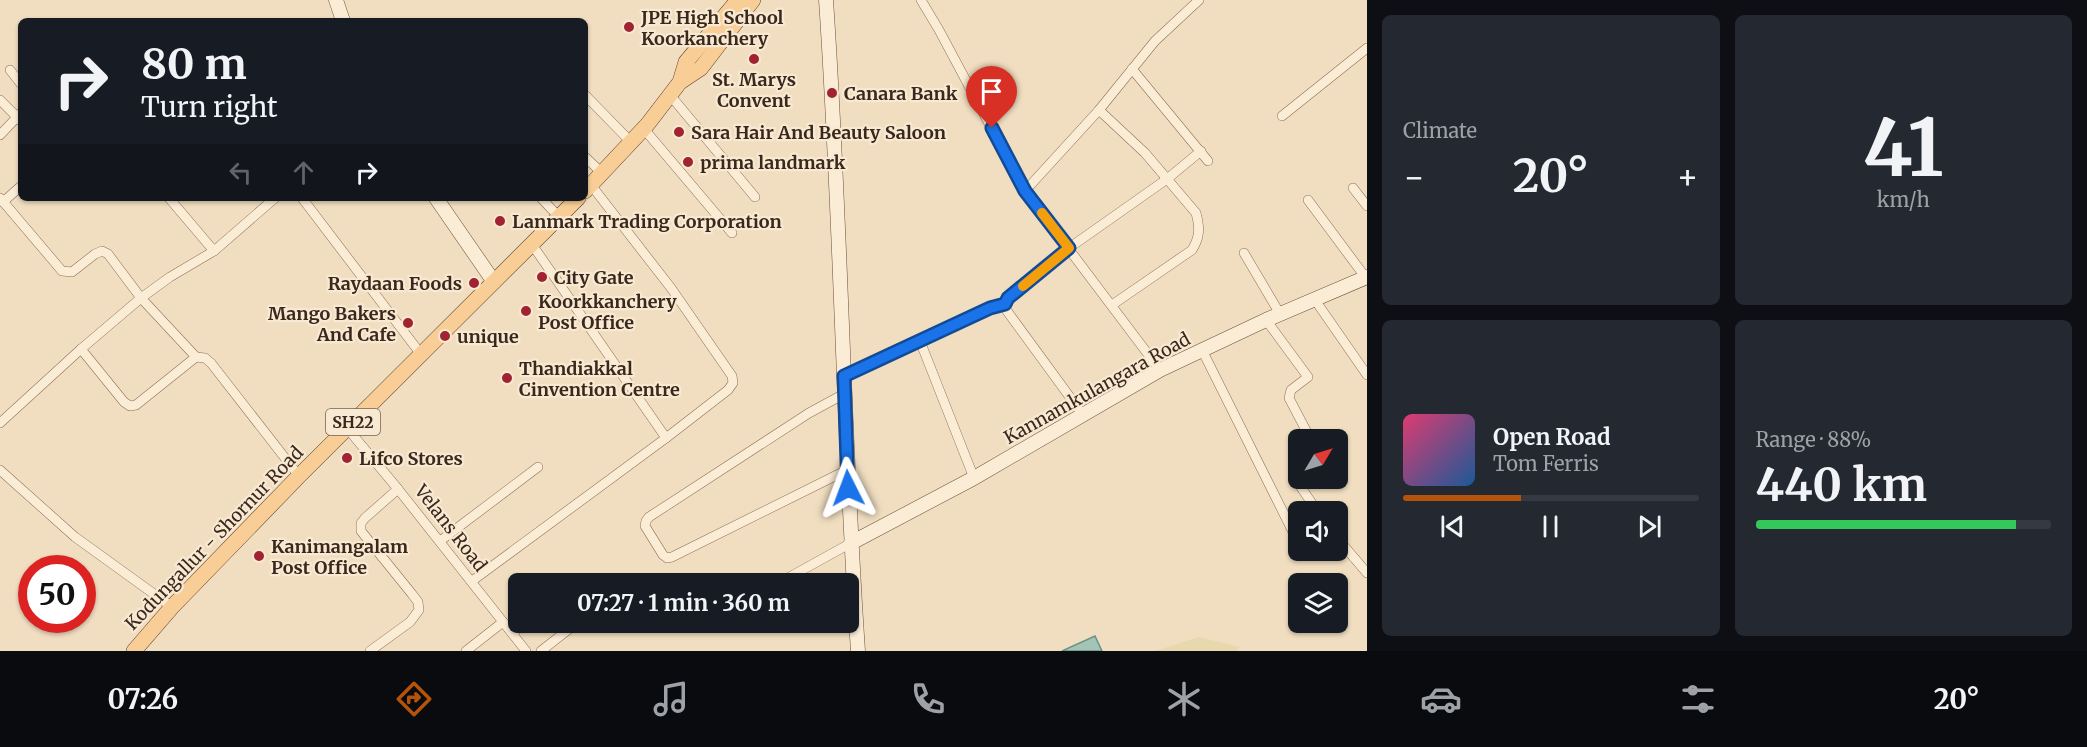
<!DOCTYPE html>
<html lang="en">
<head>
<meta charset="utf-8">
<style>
  :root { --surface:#171b24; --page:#242831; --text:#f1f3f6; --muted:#9ea1a6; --line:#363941; --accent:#b45309 }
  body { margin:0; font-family:Merriweather,serif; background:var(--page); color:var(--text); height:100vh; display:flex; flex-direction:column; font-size:22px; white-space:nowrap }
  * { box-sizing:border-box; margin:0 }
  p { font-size:20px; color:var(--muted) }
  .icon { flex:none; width:33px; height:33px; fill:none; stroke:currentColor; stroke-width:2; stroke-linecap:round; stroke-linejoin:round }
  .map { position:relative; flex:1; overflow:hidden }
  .drawer { display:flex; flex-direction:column; gap:15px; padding:15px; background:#0d0f14; width:720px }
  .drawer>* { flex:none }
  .guide { position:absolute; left:18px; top:18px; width:570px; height:183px; border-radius:9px; box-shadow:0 2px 4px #0004; background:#171b24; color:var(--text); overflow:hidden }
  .needle { width:39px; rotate:52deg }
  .controls { position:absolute; left:1288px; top:429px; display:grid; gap:12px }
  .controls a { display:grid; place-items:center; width:60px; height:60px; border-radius:9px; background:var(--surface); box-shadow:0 2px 4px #0004; font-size:30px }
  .speed { position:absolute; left:18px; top:555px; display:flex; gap:12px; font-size:30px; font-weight:700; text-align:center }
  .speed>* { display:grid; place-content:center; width:78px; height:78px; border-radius:50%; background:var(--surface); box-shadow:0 2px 4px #0004; line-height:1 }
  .speed .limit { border:9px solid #d22; background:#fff; color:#111 }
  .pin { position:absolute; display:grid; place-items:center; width:51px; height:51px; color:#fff; margin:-62px -26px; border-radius:50% 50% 50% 0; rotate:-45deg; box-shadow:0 0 6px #0007 }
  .pin .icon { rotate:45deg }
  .me { position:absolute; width:66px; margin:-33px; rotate:357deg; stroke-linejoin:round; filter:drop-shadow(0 0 4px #0008) }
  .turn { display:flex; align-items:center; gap:21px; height:126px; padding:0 24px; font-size:27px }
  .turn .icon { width:78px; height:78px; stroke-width:2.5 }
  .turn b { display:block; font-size:42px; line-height:51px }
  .lanes { display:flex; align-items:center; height:57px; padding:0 24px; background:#0003; justify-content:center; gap:30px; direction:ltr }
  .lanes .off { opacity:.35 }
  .big { font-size:45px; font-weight:700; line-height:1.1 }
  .drawer .card { flex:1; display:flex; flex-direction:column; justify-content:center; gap:9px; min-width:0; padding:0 21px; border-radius:9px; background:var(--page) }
  .drawer .dial { align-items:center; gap:0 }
  .dial b { font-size:78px; line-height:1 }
  .song { display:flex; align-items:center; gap:18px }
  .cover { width:72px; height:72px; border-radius:9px; background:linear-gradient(135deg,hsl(340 70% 55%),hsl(210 70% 35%)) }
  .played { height:6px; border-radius:3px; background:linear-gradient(90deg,var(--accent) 40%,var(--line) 40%) }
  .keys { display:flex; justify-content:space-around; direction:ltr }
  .heat { display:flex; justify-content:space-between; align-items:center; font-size:33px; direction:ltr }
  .charge { height:9px; border-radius:4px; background:linear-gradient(90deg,#34c759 88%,var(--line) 0) }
  .drawer .tiles { flex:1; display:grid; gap:15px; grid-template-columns:repeat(2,1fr) }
  .trip { position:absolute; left:508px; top:573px; width:351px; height:60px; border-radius:9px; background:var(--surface); box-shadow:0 2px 4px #0004; font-weight:700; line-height:60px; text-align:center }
  .tabs { display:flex; height:96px; justify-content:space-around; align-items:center; background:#090b0e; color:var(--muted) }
  .tabs .icon { width:42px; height:42px }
  .tabs .on { color:var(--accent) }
  .tabs b { font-size:27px; color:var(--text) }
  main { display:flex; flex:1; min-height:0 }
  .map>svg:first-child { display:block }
  .farmland { fill:#e8d8ae }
  .water { fill:#a4c4b7; stroke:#6a9384; stroke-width:1.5 }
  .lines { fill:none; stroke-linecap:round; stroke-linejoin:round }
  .street-casing { stroke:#8d6e57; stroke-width:10 }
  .secondary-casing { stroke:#6e4f3a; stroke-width:15 }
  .primary-casing { stroke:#5a3c2c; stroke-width:16 }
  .street { stroke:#fbecd5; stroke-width:9 }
  .secondary { stroke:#fbecd5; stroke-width:14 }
  .primary { stroke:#f8ce96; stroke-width:15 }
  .route-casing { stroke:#114b97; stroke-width:15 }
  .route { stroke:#1a73e8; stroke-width:10 }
  .slow { stroke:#f59e0b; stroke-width:10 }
  .poi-dot { fill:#a12231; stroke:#f8e9d2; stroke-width:2 }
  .labels { text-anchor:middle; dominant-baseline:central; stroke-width:4.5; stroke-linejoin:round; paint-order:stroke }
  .shield { fill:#f8e9d2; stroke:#746253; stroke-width:1.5 }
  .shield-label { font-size:16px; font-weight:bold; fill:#3b281d }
  .poi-label { font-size:18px; font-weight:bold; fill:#3b281d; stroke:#f8e9d2; text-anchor:start }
  .street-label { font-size:18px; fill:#3b281d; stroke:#f8e9d2 }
</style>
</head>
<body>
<main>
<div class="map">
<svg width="1367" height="651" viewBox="0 0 1367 651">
  <rect width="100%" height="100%" fill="#f1dec1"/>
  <polygon class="farmland" points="1199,637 1240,647 1236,651 1155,651"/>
  <polygon class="water" points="1095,636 1102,651 1062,651"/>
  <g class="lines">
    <g class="street-casing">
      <g id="street">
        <polyline points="921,0 939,30 1025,191 1160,370"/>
        <polyline points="1132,69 1208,161"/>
        <polyline points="10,70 21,84"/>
        <polyline points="585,95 631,142"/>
        <polyline points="670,95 755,197"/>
        <polyline points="0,100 21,121"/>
        <path d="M 1099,110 L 1145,153 L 1196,213 C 1200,228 1200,237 1192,250 L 1112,305"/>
        <polyline points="1282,116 1367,48"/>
        <polyline points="644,129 732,233"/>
        <polyline points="0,135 21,113"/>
        <polyline points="585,157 602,173"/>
        <polyline points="591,185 671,288 732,376 733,383 728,390 666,438"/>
        <polyline points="1353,188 1367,206"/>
        <polyline points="1025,191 1099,110 1155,41 1199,0"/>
        <polyline points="0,198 62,271 72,272 95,254 102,251 108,254 141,298 196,357 136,405 130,406 124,402 81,349"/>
        <polyline points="169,198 214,251"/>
        <polyline points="302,198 420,353"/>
        <polyline points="541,198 559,217"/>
        <polyline points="1308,200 1366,278"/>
        <polyline points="3,202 21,186"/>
        <polyline points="1244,253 1280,314"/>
        <polyline points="1315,300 1367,375"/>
        <polyline points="1266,320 1308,377 1291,390 1289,398 1311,440"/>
        <polyline points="920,341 990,308 1005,304"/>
        <polyline points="1202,350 1294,534"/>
        <polyline points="196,357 205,358 211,363 299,476"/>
        <polyline points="844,376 920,341 974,478"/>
        <polyline points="844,394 809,413 649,517 646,521 645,526 663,555 667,558 672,557 847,470"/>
        <polyline points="1083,415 1007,311 1005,304 1008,298 1069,248 1167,179 1201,151"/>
        <polyline points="0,423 81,349 141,298 170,277 214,251 275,198"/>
        <polyline points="347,428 398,489 526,651"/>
        <polyline points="0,470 75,537 172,607"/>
        <polyline points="1299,474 1300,486 1318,512"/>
        <polyline points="1338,539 1367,573"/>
        <polyline points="440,541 538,467"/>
        <polyline points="472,581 666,438 531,243"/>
        <polyline points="777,584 851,543"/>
        <polyline points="701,626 707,622"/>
        <polyline points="512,633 527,622"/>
        <polyline points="370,651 410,622 419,610 418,602 412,594 361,531 361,523 365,518 398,489"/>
        <polyline points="466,651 503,622"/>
        <polyline points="541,651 578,622"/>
      </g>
    </g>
    <g class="secondary-casing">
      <g id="secondary">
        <polyline points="336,0 343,21"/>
        <path d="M 826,0 C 841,217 843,434 858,651"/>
        <polyline points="436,198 494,282"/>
        <polyline points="851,543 974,478 1160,370 1266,320 1367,277"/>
      </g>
    </g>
    <g class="primary-casing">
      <g id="primary">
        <polyline points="680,82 701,68 753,0"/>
        <polyline points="585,191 647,125 680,82 686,62 738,0"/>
        <polyline points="134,651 172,607 299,476 578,198"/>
      </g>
    </g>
    <use href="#street" class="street"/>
    <use href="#secondary" class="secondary"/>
    <use href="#primary" class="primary"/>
  </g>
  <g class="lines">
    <g class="route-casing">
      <polyline id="route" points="848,488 844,376 990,308 1005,304 1008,298 1069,248 1025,191 992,128"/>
    </g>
    <use href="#route" class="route"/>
    <polyline class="slow" points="1023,286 1069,248 1042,213"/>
  </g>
  <g class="poi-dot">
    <circle cx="629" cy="27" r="6"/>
    <circle cx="754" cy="59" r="6"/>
    <circle cx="832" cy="93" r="6"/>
    <circle cx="679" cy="132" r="6"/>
    <circle cx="688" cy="162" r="6"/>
    <circle cx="500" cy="221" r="6"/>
    <circle cx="542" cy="277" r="6"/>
    <circle cx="474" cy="283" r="6"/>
    <circle cx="526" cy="311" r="6"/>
    <circle cx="408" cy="323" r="6"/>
    <circle cx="445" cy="336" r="6"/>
    <circle cx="507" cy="378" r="6"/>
    <circle cx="347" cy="458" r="6"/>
    <circle cx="259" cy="556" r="6"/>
  </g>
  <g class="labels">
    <rect class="shield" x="326" y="409" width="54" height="26" rx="4.5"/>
    <g class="shield-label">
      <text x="353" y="422">SH22</text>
    </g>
    <g class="poi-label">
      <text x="641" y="17">JPE High School<tspan x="641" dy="21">Koorkanchery</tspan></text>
      <text x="754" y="79" text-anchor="middle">St. Marys<tspan x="754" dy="21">Convent</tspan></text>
      <text x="844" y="93">Canara Bank</text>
      <text x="691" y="132">Sara Hair And Beauty Saloon</text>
      <text x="700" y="162">prima landmark</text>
      <text x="512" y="221">Lanmark Trading Corporation</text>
      <text x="554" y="277">City Gate</text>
      <text x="462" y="283" text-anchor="end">Raydaan Foods</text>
      <text x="538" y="301">Koorkkanchery<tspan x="538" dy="21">Post Office</tspan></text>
      <text x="396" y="313" text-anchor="end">Mango Bakers<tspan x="396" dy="21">And Cafe</tspan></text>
      <text x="457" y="336">unique</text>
      <text x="519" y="368">Thandiakkal<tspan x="519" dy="21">Cinvention Centre</tspan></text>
      <text x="359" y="458">Lifco Stores</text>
      <text x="271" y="546">Kanimangalam<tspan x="271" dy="21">Post Office</tspan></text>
    </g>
    <g class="street-label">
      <text transform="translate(1097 388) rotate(-29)">Kannamkulangara Road</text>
      <text transform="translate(451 528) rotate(52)">Velans Road</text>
      <text transform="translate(214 538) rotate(-46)">Kodungallur - Shornur Road</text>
    </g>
  </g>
</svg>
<div class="controls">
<a><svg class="needle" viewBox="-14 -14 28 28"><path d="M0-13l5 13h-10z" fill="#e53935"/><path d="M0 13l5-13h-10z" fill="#9ea1a6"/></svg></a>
<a><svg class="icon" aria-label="sound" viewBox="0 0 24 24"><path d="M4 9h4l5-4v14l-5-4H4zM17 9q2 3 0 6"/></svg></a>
<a><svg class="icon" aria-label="layers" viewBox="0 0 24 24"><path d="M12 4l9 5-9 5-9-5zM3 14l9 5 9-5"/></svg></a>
</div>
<div class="speed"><div class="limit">50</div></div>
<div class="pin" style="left:992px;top:128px;background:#d93025"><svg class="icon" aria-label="arrive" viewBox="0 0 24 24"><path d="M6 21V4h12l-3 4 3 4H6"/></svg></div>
<svg class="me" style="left:848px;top:488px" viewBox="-20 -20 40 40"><path d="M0-17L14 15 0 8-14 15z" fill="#1a73e8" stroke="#fff" stroke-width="4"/></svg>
<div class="trip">07:27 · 1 min · 360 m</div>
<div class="guide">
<div class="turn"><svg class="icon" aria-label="right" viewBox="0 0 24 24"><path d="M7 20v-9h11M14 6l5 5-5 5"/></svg><div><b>80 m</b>Turn right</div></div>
<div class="lanes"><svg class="icon off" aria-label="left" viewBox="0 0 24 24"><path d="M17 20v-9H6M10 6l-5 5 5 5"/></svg><svg class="icon off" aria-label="ahead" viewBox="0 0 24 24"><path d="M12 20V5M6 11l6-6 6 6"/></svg><svg class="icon" aria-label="right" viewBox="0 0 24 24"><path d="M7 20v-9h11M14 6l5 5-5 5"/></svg></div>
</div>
</div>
<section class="drawer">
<div class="tiles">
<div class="card"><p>Climate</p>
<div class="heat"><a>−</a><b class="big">20°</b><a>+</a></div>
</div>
<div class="card dial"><b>41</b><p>km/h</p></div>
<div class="card">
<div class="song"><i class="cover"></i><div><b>Open Road</b><p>Tom Ferris</p></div></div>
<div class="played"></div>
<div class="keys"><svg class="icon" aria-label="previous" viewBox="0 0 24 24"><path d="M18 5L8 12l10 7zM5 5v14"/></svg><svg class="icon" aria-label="pause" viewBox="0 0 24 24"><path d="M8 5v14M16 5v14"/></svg><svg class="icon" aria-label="next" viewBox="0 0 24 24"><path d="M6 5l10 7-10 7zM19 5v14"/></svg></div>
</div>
<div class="card"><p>Range · 88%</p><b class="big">440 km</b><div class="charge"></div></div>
</div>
</section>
</main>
<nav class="tabs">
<b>07:26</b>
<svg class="icon on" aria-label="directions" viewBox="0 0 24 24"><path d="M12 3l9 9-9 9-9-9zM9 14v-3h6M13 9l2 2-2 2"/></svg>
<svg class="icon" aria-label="music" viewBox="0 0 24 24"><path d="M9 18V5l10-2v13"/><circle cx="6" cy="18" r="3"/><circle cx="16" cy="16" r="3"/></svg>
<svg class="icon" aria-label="phone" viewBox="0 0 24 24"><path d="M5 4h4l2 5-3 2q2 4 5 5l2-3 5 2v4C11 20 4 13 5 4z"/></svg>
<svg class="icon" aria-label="climate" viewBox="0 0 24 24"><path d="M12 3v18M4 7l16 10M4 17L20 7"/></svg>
<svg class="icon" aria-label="car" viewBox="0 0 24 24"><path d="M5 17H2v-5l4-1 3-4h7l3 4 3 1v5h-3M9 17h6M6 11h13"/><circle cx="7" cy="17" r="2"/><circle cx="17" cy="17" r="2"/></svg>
<svg class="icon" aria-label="filters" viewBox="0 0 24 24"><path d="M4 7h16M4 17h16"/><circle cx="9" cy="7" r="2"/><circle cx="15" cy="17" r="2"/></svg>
<b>20°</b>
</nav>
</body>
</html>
